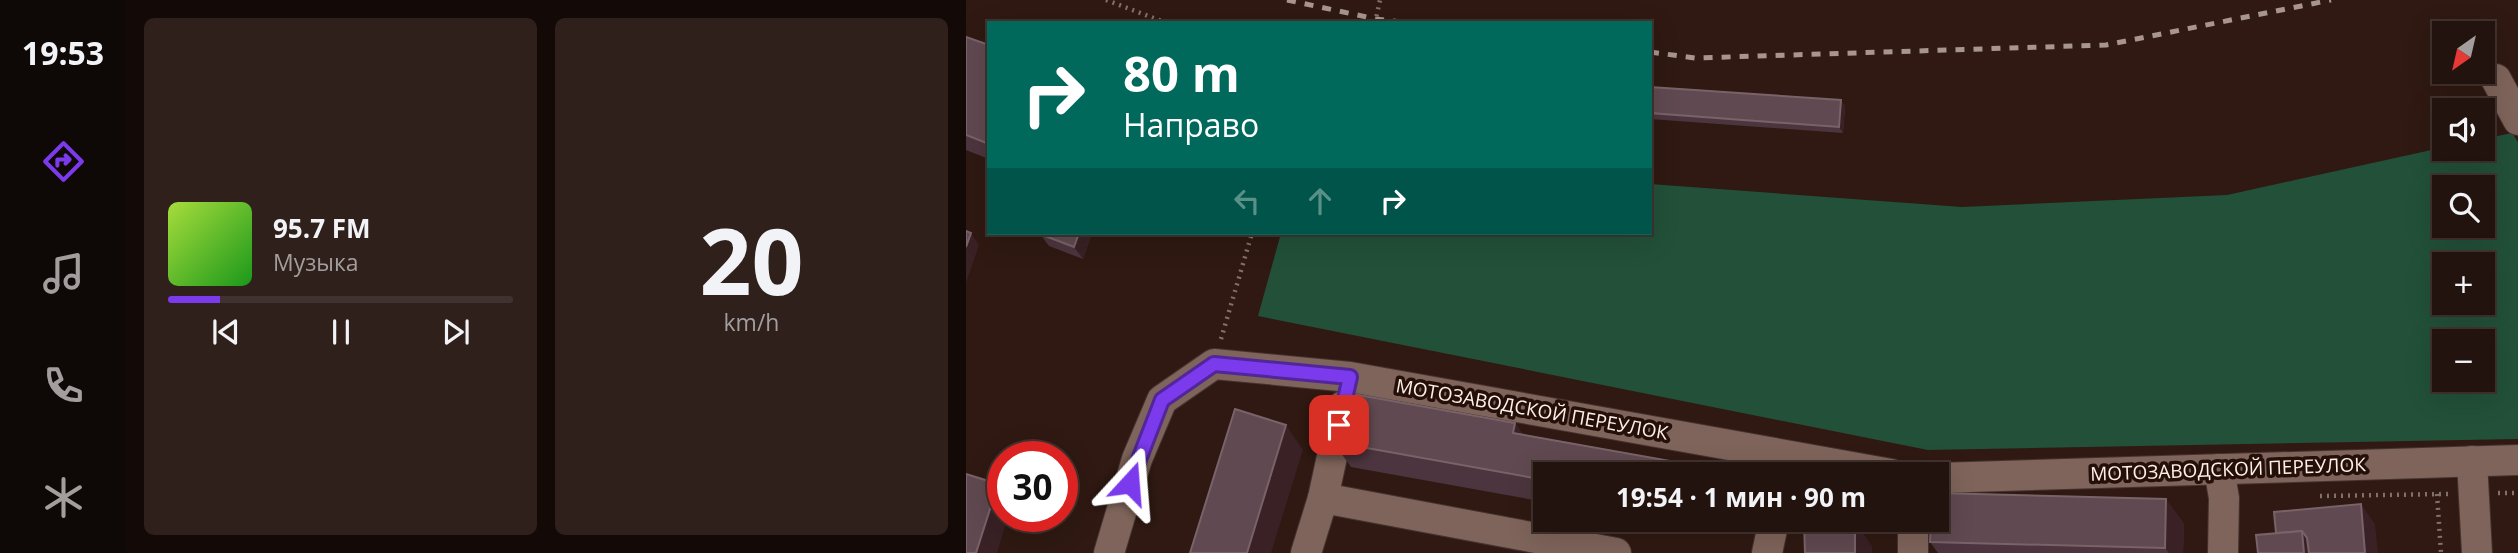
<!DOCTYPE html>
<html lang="ru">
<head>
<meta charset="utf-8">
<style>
  :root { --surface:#23130e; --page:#2f201c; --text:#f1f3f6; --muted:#a39e9e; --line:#40322e; --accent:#7c3aed }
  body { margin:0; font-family:"Open Sans",sans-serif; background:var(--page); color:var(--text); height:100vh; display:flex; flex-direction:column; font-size:26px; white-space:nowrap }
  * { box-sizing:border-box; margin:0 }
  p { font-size:23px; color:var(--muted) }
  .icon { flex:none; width:38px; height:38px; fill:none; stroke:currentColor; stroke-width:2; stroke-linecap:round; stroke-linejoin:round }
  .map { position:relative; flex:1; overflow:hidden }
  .panel { display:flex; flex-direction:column; gap:18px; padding:18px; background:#130a08; width:840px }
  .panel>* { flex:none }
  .top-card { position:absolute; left:21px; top:21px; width:665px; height:214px; border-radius:0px; box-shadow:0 7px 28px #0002,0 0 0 2px var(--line); background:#00695c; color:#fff; overflow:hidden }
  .needle { width:46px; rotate:214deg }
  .tools { position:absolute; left:1466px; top:21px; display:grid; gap:14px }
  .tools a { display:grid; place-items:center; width:63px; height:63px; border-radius:0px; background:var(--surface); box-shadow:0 7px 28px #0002,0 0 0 2px var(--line); font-size:35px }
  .speed { position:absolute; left:21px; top:441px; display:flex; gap:14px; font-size:35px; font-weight:700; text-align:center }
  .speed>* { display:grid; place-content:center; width:91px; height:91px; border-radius:50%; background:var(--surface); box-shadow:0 7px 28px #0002,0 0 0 2px var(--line); line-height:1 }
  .speed .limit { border:10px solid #d22; background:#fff; color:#111 }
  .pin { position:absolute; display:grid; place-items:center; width:60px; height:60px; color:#fff; margin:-30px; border-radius:14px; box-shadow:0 4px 10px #0006 }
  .me { position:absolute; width:77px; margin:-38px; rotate:19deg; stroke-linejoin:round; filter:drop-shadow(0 0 5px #0008) }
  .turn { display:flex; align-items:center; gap:24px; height:147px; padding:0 21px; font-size:32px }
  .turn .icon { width:91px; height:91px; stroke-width:2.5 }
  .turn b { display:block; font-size:49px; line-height:60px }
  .lanes { display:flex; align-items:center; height:66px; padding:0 21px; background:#0003; justify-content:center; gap:35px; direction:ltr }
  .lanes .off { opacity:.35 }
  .panel .widget { flex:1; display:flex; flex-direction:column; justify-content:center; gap:10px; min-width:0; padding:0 24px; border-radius:10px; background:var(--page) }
  .panel .dial { align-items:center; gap:0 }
  .dial b { font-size:91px; line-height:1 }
  .song { display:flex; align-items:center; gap:21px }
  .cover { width:84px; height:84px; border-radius:10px; background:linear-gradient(135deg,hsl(80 70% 55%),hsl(120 70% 35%)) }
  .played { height:7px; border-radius:4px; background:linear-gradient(90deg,var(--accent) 15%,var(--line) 15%) }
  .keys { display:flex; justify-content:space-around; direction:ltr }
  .panel .tiles { flex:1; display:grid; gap:18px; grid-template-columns:repeat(2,1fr) }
  .trip { position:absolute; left:567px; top:462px; width:416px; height:70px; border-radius:0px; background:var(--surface); box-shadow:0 7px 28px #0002,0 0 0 2px var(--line); font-weight:700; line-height:70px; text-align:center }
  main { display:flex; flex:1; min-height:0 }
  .dock { display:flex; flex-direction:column; width:126px; justify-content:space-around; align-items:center; background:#0e0806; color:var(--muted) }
  .dock .icon { width:49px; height:49px }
  .dock .active { color:var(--accent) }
  .dock b { font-size:32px; color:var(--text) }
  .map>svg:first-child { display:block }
  .green { fill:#225039; fill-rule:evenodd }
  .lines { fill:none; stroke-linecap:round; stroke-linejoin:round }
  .minor-casing { stroke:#45332f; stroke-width:32 }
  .path { stroke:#837069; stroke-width:4.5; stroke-dasharray:2 5; stroke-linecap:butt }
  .minor { stroke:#7e645a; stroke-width:30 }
  .rail { stroke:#a7958e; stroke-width:5; stroke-dasharray:9 9; stroke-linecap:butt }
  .wall { fill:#4c353e }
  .shaded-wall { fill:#392125 }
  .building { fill:#604950; stroke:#796368; stroke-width:2 }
  .route-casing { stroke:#51269a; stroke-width:18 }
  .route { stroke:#7c3aed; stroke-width:12 }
  .labels { text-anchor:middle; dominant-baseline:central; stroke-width:7; stroke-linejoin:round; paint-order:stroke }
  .street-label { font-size:19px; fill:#ffefe9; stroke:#251009 }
</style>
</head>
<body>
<main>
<nav class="dock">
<b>19:53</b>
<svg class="icon active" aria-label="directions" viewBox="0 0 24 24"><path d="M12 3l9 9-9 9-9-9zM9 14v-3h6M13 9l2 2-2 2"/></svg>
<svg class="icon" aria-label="music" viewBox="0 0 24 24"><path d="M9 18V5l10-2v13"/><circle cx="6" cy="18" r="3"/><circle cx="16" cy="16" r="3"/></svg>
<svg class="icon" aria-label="phone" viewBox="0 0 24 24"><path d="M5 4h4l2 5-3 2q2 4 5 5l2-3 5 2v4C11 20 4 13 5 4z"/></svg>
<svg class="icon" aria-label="climate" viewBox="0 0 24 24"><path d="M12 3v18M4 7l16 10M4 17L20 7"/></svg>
</nav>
<section class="panel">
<div class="tiles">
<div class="widget">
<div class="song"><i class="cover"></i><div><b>95.7 FM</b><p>Музыка</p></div></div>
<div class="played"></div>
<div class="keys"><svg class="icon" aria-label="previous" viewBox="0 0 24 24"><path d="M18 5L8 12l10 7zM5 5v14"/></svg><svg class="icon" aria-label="pause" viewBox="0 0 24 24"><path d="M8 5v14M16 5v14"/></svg><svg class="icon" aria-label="next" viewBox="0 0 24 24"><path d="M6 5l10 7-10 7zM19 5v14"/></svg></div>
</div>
<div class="widget dial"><b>20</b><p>km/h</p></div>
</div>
</section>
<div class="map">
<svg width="1552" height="553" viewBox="0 0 1552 553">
  <rect width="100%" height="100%" fill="#2f1912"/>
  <path class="green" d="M 1546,133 L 1552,142 L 1552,439 L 962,450 L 292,316 L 315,233 L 684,233 L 684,184 L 996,207 L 1261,195 L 1479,147 L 1517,149 L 1517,139 ZM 1479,187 L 1517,187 L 1517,226 L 1479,226 ZM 1479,264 L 1517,264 L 1517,303 L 1479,303 ZM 1479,341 L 1517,341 L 1517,380 L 1479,380 Z"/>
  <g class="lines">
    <g class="minor-casing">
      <g id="minor">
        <polyline points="1530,79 1552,120"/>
        <polyline points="377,406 357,498 650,553"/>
        <polyline points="1506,461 1511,553"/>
        <polyline points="1253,469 1258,498 1257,553"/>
        <polyline points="971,478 1552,460"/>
        <polyline points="947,520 947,553"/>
        <polyline points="143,553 171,459 196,400 248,364 384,377 925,474"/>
        <polyline points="340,553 357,498"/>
        <polyline points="801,553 808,520"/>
      </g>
    </g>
    <g class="path">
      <polyline points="140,0 201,23"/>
      <polyline points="409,23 414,0"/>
      <polyline points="255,339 286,233"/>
      <polyline points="1532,493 1552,493"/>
      <polyline points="1471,494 1475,553"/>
      <polyline points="1354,496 1482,494"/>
    </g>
    <use href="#minor" class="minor"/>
    <g class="rail">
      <polyline points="321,0 410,19 445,23"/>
      <polyline points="684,52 729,58 1140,45 1365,0"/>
    </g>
  </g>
  <g class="wall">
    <polygon points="0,37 23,45 23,159 0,150"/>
    <polygon points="684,87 875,100 879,107 877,133 684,119"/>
    <polygon points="75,233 122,233 125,236 117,259 83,246 74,234"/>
    <polygon points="549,423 557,435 721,464 728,474 579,474 579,502 385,467 367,442"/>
    <polygon points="680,520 733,520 731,529"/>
    <polygon points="1218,523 1217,553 972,553 964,542"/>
  </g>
  <g class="shaded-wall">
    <polygon points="875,100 879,107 877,133 873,127"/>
    <polygon points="5,233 13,245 0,283 0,247"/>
    <polygon points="113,233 122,233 125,236 117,259 108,247"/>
    <polygon points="549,423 566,448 547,433"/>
    <polygon points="320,425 337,450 305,553 281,553"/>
    <polygon points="721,464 728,474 719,474"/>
    <polygon points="32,484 37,490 37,516 42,516 31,553 10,553"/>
    <polygon points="1200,499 1218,523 1217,553 1203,553 1199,548"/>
    <polygon points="1395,504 1409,524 1412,553 1399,553"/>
    <polygon points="725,520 733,520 731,529"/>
    <polygon points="889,522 906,546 906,553 889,553"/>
    <polygon points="1336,531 1352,553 1338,553"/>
  </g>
  <g class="building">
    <polygon points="0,37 23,45 23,144 0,135"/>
    <polygon points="684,87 875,100 873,127 684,113"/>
    <polygon points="0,231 5,233 0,247"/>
    <polygon points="75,233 113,233 108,247 74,234"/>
    <polygon points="376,392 549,423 547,433 721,464 719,474 579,474 579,480 367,442"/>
    <polygon points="269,409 320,425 281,553 224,553"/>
    <polygon points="0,474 32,484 10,553 0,553"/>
    <polygon points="971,493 1200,499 1199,548 964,542 965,520 971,520"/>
    <polygon points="1395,504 1399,553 1343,553 1341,538 1336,531 1310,533 1308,512"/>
    <polygon points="889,522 889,553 839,553 838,523"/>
    <polygon points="1336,531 1338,553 1292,553 1290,535"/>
  </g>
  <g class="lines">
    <g class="route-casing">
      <polyline id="route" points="164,483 196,400 248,364 384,377 373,425"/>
    </g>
    <use href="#route" class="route"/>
  </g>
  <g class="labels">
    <g class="street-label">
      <text transform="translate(566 409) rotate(10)">МОТОЗАВОДСКОЙ ПЕРЕУЛОК</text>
      <text transform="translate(1262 469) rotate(-2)">МОТОЗАВОДСКОЙ ПЕРЕУЛОК</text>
    </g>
  </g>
</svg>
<div class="tools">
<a><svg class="needle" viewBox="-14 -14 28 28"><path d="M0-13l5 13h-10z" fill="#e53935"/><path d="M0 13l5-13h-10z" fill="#a39e9e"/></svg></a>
<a><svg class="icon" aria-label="sound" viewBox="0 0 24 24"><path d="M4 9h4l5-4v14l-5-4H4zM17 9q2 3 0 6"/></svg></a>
<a><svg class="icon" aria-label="search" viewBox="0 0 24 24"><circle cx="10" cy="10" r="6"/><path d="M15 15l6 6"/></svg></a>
<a>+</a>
<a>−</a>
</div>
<div class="speed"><div class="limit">30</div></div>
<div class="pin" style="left:373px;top:425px;background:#d93025"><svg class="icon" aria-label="arrive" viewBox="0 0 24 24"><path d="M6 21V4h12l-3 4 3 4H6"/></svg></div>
<svg class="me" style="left:164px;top:483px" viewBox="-20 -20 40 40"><path d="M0-17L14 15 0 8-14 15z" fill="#7c3aed" stroke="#fff" stroke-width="4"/></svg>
<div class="trip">19:54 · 1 мин · 90 m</div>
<div class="top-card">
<div class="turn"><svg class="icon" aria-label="right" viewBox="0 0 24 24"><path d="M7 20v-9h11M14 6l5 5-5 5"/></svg><div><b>80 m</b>Направо</div></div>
<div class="lanes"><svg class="icon off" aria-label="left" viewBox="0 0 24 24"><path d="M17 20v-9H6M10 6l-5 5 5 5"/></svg><svg class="icon off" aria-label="ahead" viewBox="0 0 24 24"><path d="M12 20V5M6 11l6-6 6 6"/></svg><svg class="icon" aria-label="right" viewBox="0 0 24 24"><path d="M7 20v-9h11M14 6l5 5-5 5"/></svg></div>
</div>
</div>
</main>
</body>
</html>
